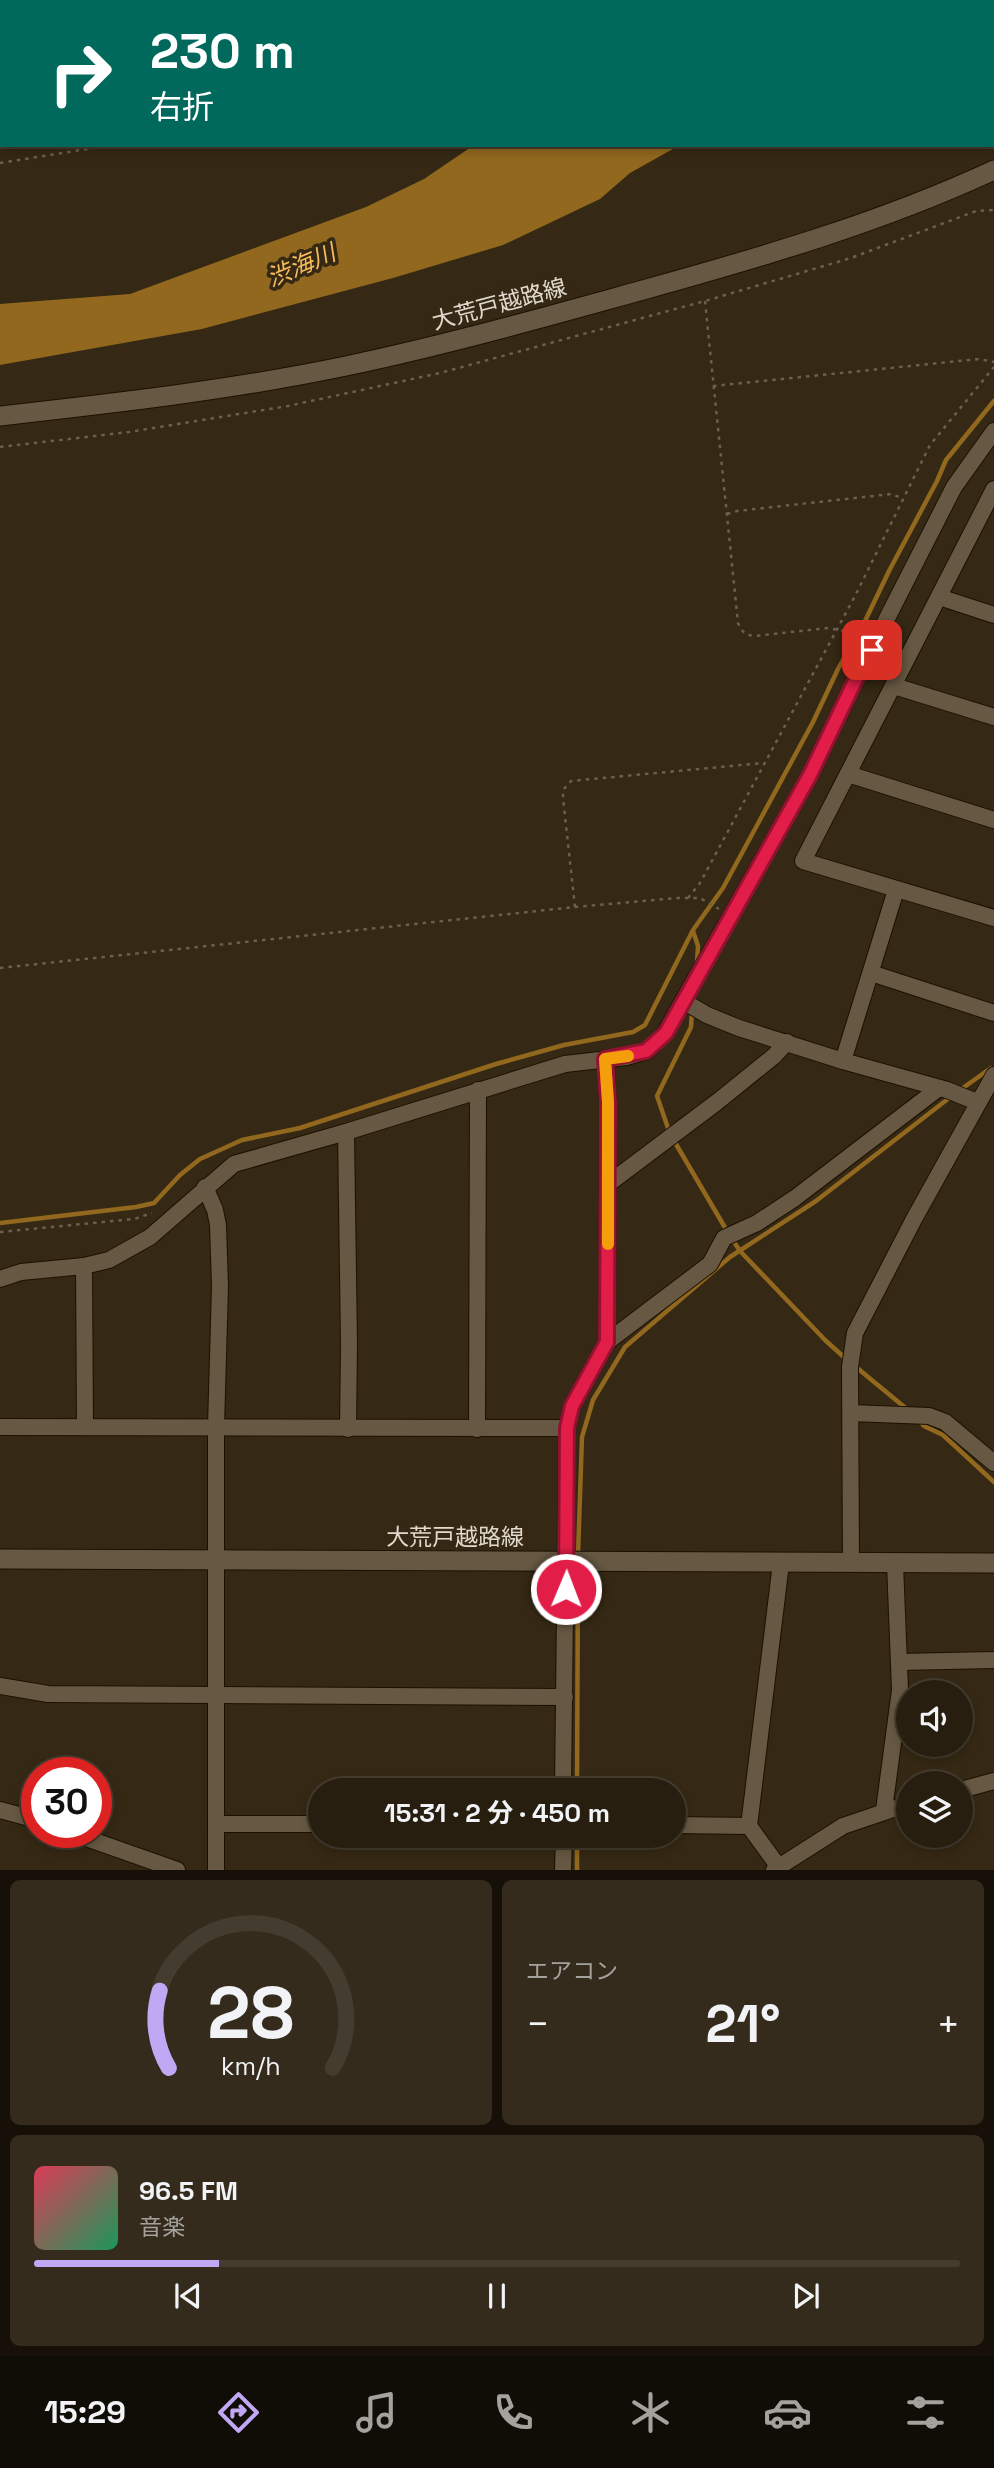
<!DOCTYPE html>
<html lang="ja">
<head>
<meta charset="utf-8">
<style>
  :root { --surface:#281e0f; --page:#342b1d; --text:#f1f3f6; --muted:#a5a29e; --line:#443c2f; --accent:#c0a8f4 }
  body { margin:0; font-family:"Space Grotesk","Noto Sans JP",sans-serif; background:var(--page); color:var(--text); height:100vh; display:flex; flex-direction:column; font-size:26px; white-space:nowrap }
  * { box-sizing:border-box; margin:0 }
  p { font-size:23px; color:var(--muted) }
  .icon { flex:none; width:38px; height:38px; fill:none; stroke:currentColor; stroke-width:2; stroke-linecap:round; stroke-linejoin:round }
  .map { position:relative; height:1870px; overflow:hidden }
  .sheet { display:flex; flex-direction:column; gap:10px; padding:10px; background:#161008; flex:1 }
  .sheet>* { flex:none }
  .hud { position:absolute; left:0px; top:0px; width:994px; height:147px; box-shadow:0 4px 10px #0003,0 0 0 2px var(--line); background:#00695c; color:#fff; overflow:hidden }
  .fabs { position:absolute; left:896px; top:1680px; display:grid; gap:14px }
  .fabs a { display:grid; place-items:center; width:77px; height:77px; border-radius:50%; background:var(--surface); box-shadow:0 4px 10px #0003,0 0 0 2px var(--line); font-size:35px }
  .speed { position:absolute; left:21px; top:1757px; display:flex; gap:14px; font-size:35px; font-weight:700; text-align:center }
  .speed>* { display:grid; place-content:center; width:91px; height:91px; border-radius:50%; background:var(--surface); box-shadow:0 4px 10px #0003,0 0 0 2px var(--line); line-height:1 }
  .speed .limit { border:10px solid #d22; background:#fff; color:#111 }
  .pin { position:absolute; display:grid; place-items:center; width:60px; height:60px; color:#fff; margin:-30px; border-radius:14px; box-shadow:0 4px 10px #0006 }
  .me { position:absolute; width:77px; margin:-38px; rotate:1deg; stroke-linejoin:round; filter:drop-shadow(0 0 5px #0008) }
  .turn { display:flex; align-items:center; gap:24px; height:147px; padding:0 35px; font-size:32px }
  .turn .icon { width:91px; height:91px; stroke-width:2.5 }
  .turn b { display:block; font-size:49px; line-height:60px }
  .big { font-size:52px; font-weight:700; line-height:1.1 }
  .sheet .card { flex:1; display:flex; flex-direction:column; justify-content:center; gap:10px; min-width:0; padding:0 24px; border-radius:10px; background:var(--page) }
  .sheet .dial { align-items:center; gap:0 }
  .dial svg { height:182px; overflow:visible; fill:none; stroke:var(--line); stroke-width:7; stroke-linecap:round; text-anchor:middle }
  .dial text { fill:var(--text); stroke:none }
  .song { display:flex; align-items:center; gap:21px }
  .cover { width:84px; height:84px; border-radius:10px; background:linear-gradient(135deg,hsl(350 70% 55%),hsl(150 70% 35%)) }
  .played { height:7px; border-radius:4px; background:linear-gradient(90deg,var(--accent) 20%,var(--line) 20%) }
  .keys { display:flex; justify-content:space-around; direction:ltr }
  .heat { display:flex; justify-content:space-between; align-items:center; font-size:38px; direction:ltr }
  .sheet .tiles { flex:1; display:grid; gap:10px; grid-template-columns:1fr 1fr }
  .card:last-child { grid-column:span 2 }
  .trip { position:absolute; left:308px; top:1778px; width:378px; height:70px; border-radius:35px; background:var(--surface); box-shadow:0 4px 10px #0003,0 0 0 2px var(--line); font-weight:700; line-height:70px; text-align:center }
  .tab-bar { display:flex; height:112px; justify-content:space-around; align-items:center; background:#100c06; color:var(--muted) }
  .tab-bar .icon { width:49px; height:49px }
  .tab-bar .on { color:var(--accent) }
  .tab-bar b { font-size:32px; color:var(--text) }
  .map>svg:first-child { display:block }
  .water { fill:#91681e }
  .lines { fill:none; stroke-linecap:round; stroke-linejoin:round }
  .stream { stroke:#91681e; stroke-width:4.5 }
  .minor-casing { stroke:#1c1100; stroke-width:18 }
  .secondary-casing { stroke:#1c1100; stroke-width:21 }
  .path { stroke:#6b604e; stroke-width:2.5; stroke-dasharray:3.5 5; stroke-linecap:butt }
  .minor { stroke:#665842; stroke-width:16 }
  .secondary { stroke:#665842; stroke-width:19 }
  .route-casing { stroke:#92132f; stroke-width:18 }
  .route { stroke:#e11d48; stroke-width:12 }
  .slow { stroke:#f59e0b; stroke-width:12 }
  .labels { text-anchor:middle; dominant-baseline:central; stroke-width:7; stroke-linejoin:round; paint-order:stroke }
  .street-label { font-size:23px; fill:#e1d9cc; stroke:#352814 }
  .water-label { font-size:24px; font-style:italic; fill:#f6bc5b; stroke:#352814 }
</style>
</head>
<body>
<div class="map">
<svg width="994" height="1870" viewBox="0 0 994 1870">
  <rect width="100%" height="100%" fill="#352814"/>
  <g class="water">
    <polygon points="943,0 994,0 994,66 992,66 992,2 933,2"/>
    <polygon points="474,145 680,145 630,173 600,199 503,245 393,278 202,329 0,365 0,304 130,294 366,207 424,179"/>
  </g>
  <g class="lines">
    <g class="stream">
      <polyline points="693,931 698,946 697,963"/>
      <polyline points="960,1090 991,1068 993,1069"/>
      <polyline points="669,1131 657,1096 691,1027 692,1010"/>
      <polyline points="673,1139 727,1231"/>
      <polyline points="0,1223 136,1207 154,1203 180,1175 200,1159 242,1140 300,1128 496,1064 564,1045 633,1032 645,1025 693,930 723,888 813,722 838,669 866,619 889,571 937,481 946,460 994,401"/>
      <polyline points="732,1239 740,1251 825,1340 846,1359"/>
      <polyline points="856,1367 908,1410"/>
      <polyline points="920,1421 924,1426 943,1435 994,1482"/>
      <polyline points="578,1555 582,1437 593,1400 625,1347 730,1257 816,1201 953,1095"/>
      <polyline points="577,1790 578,1567"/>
      <polyline points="577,1870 577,1836"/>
    </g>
    <g class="minor-casing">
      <g id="minor">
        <polyline points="994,489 803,861 994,918"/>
        <polyline points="939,597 994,615"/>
        <polyline points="894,686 994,717"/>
        <polyline points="848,774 994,820"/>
        <polyline points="871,973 994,1013"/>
        <polyline points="683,1001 707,1015 739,1028 843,1061 947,1090 977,1102"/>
        <polyline points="605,1059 608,1102 607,1342"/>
        <polyline points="843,1061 896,890"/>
        <polyline points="346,1132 349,1344 348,1429"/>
        <polyline points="608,1184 717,1102 774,1056 787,1042"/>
        <polyline points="205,1187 215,1210 218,1225 220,1286 216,1427 216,1870"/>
        <polyline points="84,1266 85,1427"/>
        <polyline points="0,1279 21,1272 84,1266 109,1260 150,1237 234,1164 346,1132 565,1064 626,1057 647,1051 665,1033 810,775 855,681 954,487 994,431"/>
        <polyline points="851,1413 929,1416 945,1422 994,1463"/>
        <polyline points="0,1427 567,1428"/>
        <polyline points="477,1429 478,1090"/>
        <polyline points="851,1563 850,1367 855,1333 914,1219 994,1075"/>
        <polyline points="899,1662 994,1660"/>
        <polyline points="0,1686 48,1694 565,1697"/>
        <polyline points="563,1790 567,1428 572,1406 607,1342 710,1264 724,1238 757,1223 795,1198 939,1088"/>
        <polyline points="961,1790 994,1781"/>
        <polyline points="0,1810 37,1820"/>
        <polyline points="884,1810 900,1690 895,1563"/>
        <polyline points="216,1824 320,1824"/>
        <polyline points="674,1825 749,1826"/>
        <polyline points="69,1832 177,1870"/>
        <polyline points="778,1866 749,1826 781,1563"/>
        <polyline points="563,1870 564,1836"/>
        <polyline points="774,1870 843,1826 908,1804"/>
      </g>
    </g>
    <g class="secondary-casing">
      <g id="secondary">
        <path d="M 0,416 C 116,403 231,390 346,366 C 446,345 545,317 643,290 C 762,257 882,222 994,170"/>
        <polyline points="0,1559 994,1563"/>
      </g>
    </g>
    <g class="path">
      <polyline points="367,2 367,0"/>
      <polyline points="472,2 478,0"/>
      <polyline points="706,2 711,0"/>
      <polyline points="0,93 2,93"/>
      <polyline points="0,163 112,145"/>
      <path d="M 705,301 L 738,623 C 742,632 745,635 755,636 L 828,628 L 844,631 L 860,640"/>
      <polyline points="713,386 979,359 994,362"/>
      <polyline points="0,447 129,432 288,406 440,373 705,301 851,258 976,211 994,210"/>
      <polyline points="727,514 737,511 891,494 902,498"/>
      <polyline points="688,898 700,883 855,596 930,445 994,367"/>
      <polyline points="575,907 563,798 563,790 571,781 763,763"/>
      <polyline points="0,968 575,907 677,898 700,898 719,909"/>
      <polyline points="0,1232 134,1219 152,1213"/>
    </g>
    <use href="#minor" class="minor"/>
    <use href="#secondary" class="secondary"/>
  </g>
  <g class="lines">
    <g class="route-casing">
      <polyline id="route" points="566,1589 567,1428 572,1406 607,1342 608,1102 605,1059 646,1051 666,1033 810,775 855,681 872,650"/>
    </g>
    <use href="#route" class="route"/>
    <polyline class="slow" points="608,1244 608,1102 605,1059 628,1056"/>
  </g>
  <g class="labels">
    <g class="street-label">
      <text transform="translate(499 304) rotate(-15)">大荒戸越路線</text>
      <text x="455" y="1537">大荒戸越路線</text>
    </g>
    <g class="water-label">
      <text transform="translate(301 265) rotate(-23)">渋海川</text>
    </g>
  </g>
</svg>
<div class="fabs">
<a><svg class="icon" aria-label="sound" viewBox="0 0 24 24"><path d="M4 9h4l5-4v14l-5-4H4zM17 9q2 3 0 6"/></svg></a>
<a><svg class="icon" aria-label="layers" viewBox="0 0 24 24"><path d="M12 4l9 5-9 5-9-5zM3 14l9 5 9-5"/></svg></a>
</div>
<div class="speed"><div class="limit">30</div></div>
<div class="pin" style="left:872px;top:650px;background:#d93025"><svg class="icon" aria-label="arrive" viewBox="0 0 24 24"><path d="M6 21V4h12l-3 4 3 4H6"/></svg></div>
<svg class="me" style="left:566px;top:1589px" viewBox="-20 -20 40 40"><circle r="17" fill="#e11d48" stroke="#fff" stroke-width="3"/><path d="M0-11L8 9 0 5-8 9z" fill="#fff"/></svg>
<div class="trip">15:31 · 2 分 · 450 m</div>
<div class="hud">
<div class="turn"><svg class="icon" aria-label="right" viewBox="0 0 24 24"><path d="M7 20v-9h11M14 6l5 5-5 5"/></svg><div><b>230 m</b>右折</div></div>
</div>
</div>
<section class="sheet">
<div class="tiles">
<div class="card dial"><svg viewBox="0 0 100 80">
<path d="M14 69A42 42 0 1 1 86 69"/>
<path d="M14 69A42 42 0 0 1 10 35" stroke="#c0a8f4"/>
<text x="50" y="56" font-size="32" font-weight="700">28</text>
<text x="50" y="72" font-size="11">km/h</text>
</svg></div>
<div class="card"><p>エアコン</p>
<div class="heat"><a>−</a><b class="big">21°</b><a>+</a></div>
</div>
<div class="card">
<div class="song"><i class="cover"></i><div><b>96.5 FM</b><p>音楽</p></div></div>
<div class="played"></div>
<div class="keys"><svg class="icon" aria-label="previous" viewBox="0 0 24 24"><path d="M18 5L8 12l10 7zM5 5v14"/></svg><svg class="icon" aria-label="pause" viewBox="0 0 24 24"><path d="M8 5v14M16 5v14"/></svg><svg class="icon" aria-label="next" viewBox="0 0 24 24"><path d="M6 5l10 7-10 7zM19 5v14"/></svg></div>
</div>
</div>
</section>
<nav class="tab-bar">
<b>15:29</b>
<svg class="icon on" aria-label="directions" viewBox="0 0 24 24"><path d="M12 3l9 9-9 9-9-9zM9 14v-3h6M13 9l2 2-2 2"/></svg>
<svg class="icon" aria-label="music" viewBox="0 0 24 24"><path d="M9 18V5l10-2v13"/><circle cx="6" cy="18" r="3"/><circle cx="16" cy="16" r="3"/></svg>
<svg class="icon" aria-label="phone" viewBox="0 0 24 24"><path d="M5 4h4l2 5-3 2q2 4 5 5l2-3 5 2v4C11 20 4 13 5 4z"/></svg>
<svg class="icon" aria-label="climate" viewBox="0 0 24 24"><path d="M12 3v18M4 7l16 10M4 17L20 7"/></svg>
<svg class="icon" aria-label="car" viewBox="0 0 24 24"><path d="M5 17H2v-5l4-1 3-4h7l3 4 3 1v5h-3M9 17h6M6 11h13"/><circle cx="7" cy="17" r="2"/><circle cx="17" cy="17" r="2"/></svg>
<svg class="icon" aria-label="filters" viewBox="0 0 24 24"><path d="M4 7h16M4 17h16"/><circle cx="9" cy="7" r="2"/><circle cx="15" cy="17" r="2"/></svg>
</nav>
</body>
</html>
